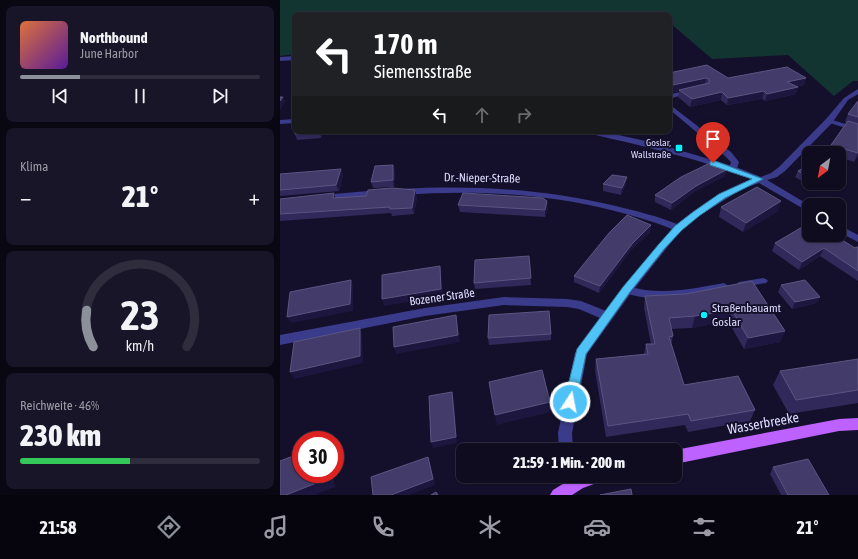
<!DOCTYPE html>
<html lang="de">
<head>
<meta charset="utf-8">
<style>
  :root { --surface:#0f0c20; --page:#181529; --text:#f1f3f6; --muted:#9b9ba5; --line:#2f2c3e; --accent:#8c9099 }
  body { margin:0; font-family:"Asap Condensed",sans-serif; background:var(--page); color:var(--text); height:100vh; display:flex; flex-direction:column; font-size:15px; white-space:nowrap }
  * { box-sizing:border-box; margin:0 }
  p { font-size:13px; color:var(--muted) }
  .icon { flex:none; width:22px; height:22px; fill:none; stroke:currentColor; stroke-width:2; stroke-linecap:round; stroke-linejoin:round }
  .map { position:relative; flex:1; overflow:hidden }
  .drawer { display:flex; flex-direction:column; gap:6px; padding:6px; background:#080712; width:280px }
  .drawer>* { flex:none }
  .hud { position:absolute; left:12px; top:12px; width:380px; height:122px; border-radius:8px; box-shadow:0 1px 3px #0004,0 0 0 1px var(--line); background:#202124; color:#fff; overflow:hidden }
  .needle { width:26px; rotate:212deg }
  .fabs { position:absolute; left:522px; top:146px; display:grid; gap:8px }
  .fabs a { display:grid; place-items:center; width:44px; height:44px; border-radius:8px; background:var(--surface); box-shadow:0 1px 3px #0004,0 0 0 1px var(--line); font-size:20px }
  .speed { position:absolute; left:12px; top:431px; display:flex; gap:8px; font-size:20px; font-weight:700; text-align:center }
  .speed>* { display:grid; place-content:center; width:52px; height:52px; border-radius:50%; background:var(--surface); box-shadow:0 1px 3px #0004,0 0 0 1px var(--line); line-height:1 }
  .speed .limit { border:6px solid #d22; background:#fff; color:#111 }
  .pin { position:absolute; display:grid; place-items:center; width:34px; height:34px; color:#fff; margin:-41px -17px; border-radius:50% 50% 50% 0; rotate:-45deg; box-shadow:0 0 4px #0007 }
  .pin .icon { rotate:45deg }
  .me { position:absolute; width:44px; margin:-22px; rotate:11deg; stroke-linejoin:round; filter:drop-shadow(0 0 3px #0008) }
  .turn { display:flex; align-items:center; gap:14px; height:84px; padding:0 16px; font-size:18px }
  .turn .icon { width:52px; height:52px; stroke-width:2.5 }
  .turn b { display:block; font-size:28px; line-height:34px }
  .lanes { display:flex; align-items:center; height:38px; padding:0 16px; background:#0003; justify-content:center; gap:20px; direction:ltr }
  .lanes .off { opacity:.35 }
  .big { font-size:30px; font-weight:800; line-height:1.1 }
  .drawer .card { flex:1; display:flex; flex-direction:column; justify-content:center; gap:6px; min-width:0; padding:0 14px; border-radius:8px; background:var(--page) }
  .drawer .dial { align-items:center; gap:0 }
  .dial svg { height:104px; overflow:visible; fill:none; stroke:var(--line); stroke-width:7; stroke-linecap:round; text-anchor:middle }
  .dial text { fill:var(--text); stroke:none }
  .song { display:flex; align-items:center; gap:12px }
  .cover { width:48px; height:48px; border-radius:6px; background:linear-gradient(135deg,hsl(20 70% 55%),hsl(270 70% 35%)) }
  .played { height:4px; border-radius:2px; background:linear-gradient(90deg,var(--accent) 25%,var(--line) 25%) }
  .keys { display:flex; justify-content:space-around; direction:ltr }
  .heat { display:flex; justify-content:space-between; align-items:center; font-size:22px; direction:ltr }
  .charge { height:6px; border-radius:3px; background:linear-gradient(90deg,#34c759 46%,var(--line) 0) }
  .trip { position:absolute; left:176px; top:443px; width:226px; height:40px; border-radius:8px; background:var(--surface); box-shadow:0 1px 3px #0004,0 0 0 1px var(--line); font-weight:800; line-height:40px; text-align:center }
  .tabs { display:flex; height:64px; justify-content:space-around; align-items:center; background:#06050d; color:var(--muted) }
  .tabs .icon { width:28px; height:28px }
  .tabs .selected { color:var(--accent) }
  .tabs b { font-size:18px; color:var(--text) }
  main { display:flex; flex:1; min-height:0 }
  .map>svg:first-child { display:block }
  .green { fill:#133532 }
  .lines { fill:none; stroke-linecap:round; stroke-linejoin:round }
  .service { fill:#3b3b8b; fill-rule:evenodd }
  .minor { fill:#3b3b8b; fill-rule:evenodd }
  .primary { fill:#bd61ff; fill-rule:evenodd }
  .wall { fill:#302959 }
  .shaded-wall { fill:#1d173f }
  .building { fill:#433c6a; stroke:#5b5582 }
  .route { fill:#4fc3f7; stroke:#337fa1 }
  .poi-dot { fill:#06f2ff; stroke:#14102b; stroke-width:1.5 }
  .labels { text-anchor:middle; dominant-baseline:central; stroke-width:4; stroke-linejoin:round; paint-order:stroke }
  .far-poi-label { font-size:10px; fill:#dddaff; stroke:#14102b; text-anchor:end }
  .street-label { font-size:12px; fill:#dddaff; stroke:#14102b }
  .poi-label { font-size:12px; fill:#dddaff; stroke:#14102b; text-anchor:start }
  .near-street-label { font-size:14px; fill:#dddaff; stroke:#14102b }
</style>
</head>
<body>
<main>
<section class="drawer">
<div class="card">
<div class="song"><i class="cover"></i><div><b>Northbound</b><p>June Harbor</p></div></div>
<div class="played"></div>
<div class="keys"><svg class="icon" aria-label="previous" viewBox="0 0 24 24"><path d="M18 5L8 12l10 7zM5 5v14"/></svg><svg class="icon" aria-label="pause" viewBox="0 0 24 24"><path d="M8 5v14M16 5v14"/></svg><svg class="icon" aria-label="next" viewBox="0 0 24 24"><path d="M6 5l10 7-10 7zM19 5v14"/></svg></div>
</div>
<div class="card"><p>Klima</p>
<div class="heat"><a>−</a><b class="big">21°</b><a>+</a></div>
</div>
<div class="card dial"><svg viewBox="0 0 100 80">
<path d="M14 69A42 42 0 1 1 86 69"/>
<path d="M14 69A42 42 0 0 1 9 41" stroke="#8c9099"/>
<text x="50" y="56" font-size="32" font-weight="700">23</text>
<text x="50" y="72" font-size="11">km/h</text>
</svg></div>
<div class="card"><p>Reichweite · 46%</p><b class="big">230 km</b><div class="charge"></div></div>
</section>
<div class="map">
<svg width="578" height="495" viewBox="0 0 578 495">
  <rect width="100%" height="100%" fill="#14102b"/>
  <polygon class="green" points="0,0 578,0 578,81 573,81 554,96 508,55 432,59 389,22 389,15 15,15 15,54 0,56"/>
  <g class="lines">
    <g class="service">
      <polygon points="410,90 412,91 412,93 395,97 389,100 389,95 391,94"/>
      <polygon points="389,104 451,152 459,162 456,171 450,171 449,169 451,162 445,156 389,109"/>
      <polygon points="549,119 578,128 578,132 547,122 547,120"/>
      <polygon points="483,278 486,279 488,281 486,283 462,287 459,286 457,284 459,282"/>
      <path d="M 444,283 L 447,285 L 449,287 L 447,289 C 440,292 431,293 423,294 C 394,299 372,301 344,293 L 342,290 L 344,287 L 347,286 C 380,296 411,289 444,283 Z"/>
    </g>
    <g class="minor">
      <polygon points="15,56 15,60 0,61 0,57"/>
      <path d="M 578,89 L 578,94 L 568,100 L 552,123 L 505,171 L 497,177 L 487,180 L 529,205 L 529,212 L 479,183 L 462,189 L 419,216 L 401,230 L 351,293 L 307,354 L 292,433 L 293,450 L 279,450 L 278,433 L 295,353 L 320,318 L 299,309 L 287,307 L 224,305 L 145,316 L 0,345 L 0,335 L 145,308 L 224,297 L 287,299 L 301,301 L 326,311 L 392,229 C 372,221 351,215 331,210 C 262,193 193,190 122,195 L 118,192 L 122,189 C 195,185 265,189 336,206 C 356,211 377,216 397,224 C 420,206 445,189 473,179 C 419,159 363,146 307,133 L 306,131 L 320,131 L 375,143 L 456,167 L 481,177 L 491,173 L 499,167 L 546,119 L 564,98 Z"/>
      <polygon points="15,119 15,123 0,124 0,120"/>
      <polygon points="100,190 103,191 104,193 103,195 42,201 38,198 42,195"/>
      <polygon points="559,225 578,235 578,242 559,232"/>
    </g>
    <g class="primary">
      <polygon points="578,418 578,430 559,431 395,464 395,450 559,419"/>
      <polygon points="296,476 324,476 322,481 303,488 292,495 270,495 273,490"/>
    </g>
  </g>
  <g class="wall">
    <polygon points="389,73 448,78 526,78 524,85 517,87 516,94 485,101 482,99 447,105 441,100 410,107 398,97 399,91 392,92 389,90"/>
    <polygon points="578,101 578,156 574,162 559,157 559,153 548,153 551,145 566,123 565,122 568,114"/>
    <polygon points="16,131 44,131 41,138 17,140 15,134"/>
    <polygon points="210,131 236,131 234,134"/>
    <polygon points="113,165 115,172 114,187 93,188 91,182"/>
    <polygon points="529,165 529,183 545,183 534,188 515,177 518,171"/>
    <polygon points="446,170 445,176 414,192 391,210 375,202 375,195"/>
    <polygon points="0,174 63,175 59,191 0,196"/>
    <polygon points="323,184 346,184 341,195 323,191"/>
    <polygon points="137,197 134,214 112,216 111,213 0,221 0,199"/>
    <polygon points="178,205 268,208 265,217 180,212"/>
    <polygon points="441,207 498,211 463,232 439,217"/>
    <polygon points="371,225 370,232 351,250 319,293 294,282 294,276"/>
    <polygon points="495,243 578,247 578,281 540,256 519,270 492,251"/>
    <polygon points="249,256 251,285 195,289 194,283"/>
    <polygon points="472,281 505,331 500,342 464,349 448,321 412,328 391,329 393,336 391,345 404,385 475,410 470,421 408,432 405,425 326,437 315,370 316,359 364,354 366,344 371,344 364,308 365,296 406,294"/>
    <polygon points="501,285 540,297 536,303 512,309 498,292"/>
    <polygon points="271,334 271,340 209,345 208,338"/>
    <polygon points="578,359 578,403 509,414 493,385 500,371"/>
    <polygon points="493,467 549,495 501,495 490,474"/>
  </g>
  <g class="shaded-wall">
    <polygon points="426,78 425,85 399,90 399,91 392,92 393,85"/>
    <polygon points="526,78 524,85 505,89 507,82"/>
    <polygon points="518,87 516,94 485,101 487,94"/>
    <polygon points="484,91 482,99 447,105 448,98"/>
    <polygon points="442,92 441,100 410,107 412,99"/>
    <polygon points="3,97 5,102 0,111 0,101"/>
    <polygon points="40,131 44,131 41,138 40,132"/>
    <polygon points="578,153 578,156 574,162"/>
    <polygon points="113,165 115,172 114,187 113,180"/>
    <polygon points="61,169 63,175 59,191 56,185"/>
    <polygon points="446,170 445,176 414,192 391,210 392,203 416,186"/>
    <polygon points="347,177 346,184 341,195 342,188"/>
    <polygon points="536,183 545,183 534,188"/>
    <polygon points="135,190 137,197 134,214 132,208"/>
    <polygon points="54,193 56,200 53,198"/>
    <polygon points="267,201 268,208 265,217 265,210"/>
    <polygon points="501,201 498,211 463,232 466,223"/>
    <polygon points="371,225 370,232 351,250 319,293 320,286 352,244"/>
    <polygon points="544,248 540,256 519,270 522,262"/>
    <polygon points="160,266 161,273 163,296 104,306 102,299"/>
    <polygon points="71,280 73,287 73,311 11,323 7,317"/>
    <polygon points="540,297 536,303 512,309 515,302"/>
    <polygon points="452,310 448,321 412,328 415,316"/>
    <polygon points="176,315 180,342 116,354 114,347"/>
    <polygon points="80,328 82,335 83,363 14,379 10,372"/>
    <polygon points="505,331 500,342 464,349 468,338"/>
    <polygon points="172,392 174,398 177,443 153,448 151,442"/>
    <polygon points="270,402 271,412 217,425 215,415"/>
    <polygon points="148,457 150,463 155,485 129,495 111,495"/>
    <polygon points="49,474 53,474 55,487 35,495 6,495"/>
  </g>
  <g class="building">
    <polygon points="427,65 448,78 507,67 526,78 507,82 518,87 487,94 484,91 448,98 442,92 412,99 399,90 429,83 429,79 426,78 393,85 389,82 389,73"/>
    <polygon points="0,97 3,97 0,101"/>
    <polygon points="578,101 578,117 568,114 577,102"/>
    <polygon points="568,121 578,124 578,153 551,145"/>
    <polygon points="16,131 40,131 40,132 15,134"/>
    <polygon points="432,162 446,170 416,186 392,203 375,195 401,177"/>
    <polygon points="113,165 113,180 91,182 95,166"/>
    <polygon points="529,165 529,177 518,171"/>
    <polygon points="61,169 56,185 0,190 0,174"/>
    <polygon points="332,175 347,177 342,188 323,184"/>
    <polygon points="477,187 501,201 466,223 441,207"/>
    <polygon points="112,188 135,190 132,208 110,209 110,207 0,214 0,199 54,193 53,198 86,196 88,190"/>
    <polygon points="183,193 263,198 267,201 265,210 178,205"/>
    <polygon points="347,215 371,225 352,244 320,286 294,276 329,233"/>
    <polygon points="529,223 529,235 554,235 575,248 577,247 578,247 578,271 544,248 522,262 495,243"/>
    <polygon points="249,256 251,278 194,283 195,260"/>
    <polygon points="160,266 161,289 102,299 102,275"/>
    <polygon points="71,280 70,304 7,317 10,292"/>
    <polygon points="525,280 540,297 515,302 501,285"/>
    <polygon points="472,281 505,331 468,338 452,310 415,316 389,318 393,336 389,337 404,385 458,376 475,410 411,421 408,414 328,426 316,359 368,354 366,344 375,344 365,296 406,294"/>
    <polygon points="269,311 271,334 208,338 209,315"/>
    <polygon points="176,315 178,335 114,347 113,327"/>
    <polygon points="80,328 80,356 10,372 14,342"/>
    <polygon points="578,359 578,390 516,400 500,371"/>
    <polygon points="262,370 270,402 215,415 209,382"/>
    <polygon points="172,392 176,437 151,442 149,396"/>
    <polygon points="21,453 21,474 49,474 49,478 6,495 0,495 0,461"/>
    <polygon points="148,457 153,479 111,495 93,495 91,477"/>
    <polygon points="528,459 549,495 508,495 493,467"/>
    <polygon points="351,489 352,495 320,495"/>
    <polygon points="156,492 158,495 151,495"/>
  </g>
  <polygon class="route" points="430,161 435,161 483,179 445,198 419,216 402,230 385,248 350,292 306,354 296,402 295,406 290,408 286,406 284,402 297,349 343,287 379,244 395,226 413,212 439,194 472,179 430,165"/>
  <g class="poi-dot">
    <rect x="395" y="144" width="8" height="8" rx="2"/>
    <circle cx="424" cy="315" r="4"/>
  </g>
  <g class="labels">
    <g class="far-poi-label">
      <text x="391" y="142">Goslar,<tspan x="391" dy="12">Wallstraße</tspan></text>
    </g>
    <g class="street-label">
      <text transform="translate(202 178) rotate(1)">Dr.-Nieper-Straße</text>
      <text transform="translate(162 297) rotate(-8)">Bozener Straße</text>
    </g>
    <g class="poi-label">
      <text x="432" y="308">Straßenbauamt<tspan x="432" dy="14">Goslar</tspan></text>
    </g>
    <g class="near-street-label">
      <text transform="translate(483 423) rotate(-10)">Wasserbreeke</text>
    </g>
  </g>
</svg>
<div class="fabs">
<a><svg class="needle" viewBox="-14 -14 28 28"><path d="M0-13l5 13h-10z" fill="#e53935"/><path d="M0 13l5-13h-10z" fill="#9b9ba5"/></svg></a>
<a><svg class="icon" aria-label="search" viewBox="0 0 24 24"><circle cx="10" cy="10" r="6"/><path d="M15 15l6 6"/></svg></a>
</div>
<div class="speed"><div class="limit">30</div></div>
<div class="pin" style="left:433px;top:163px;background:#d93025"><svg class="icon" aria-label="arrive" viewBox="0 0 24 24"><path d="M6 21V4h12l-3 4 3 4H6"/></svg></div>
<svg class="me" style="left:290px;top:402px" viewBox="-20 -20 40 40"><circle r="17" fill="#4fc3f7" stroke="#fff" stroke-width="3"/><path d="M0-11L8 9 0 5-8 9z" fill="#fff"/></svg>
<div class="trip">21:59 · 1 Min. · 200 m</div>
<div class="hud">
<div class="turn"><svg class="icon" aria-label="left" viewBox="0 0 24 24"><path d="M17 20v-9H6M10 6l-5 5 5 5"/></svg><div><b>170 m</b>Siemensstraße</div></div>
<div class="lanes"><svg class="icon" aria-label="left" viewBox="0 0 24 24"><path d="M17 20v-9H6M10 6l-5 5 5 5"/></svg><svg class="icon off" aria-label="ahead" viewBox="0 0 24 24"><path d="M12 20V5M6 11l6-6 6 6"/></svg><svg class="icon off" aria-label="right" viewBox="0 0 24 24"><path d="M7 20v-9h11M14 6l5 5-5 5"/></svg></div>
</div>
</div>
</main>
<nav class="tabs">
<b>21:58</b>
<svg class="icon selected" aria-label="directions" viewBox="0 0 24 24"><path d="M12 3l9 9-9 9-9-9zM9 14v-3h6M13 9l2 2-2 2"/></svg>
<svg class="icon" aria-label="music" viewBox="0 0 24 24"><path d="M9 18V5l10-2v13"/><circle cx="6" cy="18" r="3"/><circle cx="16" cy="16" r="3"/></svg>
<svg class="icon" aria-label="phone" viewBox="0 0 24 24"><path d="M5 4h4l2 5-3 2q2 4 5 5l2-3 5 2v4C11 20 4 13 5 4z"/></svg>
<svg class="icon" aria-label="climate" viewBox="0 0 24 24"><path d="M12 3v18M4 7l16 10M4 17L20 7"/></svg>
<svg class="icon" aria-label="car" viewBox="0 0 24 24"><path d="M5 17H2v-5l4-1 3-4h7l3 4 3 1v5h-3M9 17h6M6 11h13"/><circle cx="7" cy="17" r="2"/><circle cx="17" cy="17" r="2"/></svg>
<svg class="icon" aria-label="filters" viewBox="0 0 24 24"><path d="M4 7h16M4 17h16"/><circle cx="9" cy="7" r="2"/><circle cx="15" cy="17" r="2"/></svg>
<b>21°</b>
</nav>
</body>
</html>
